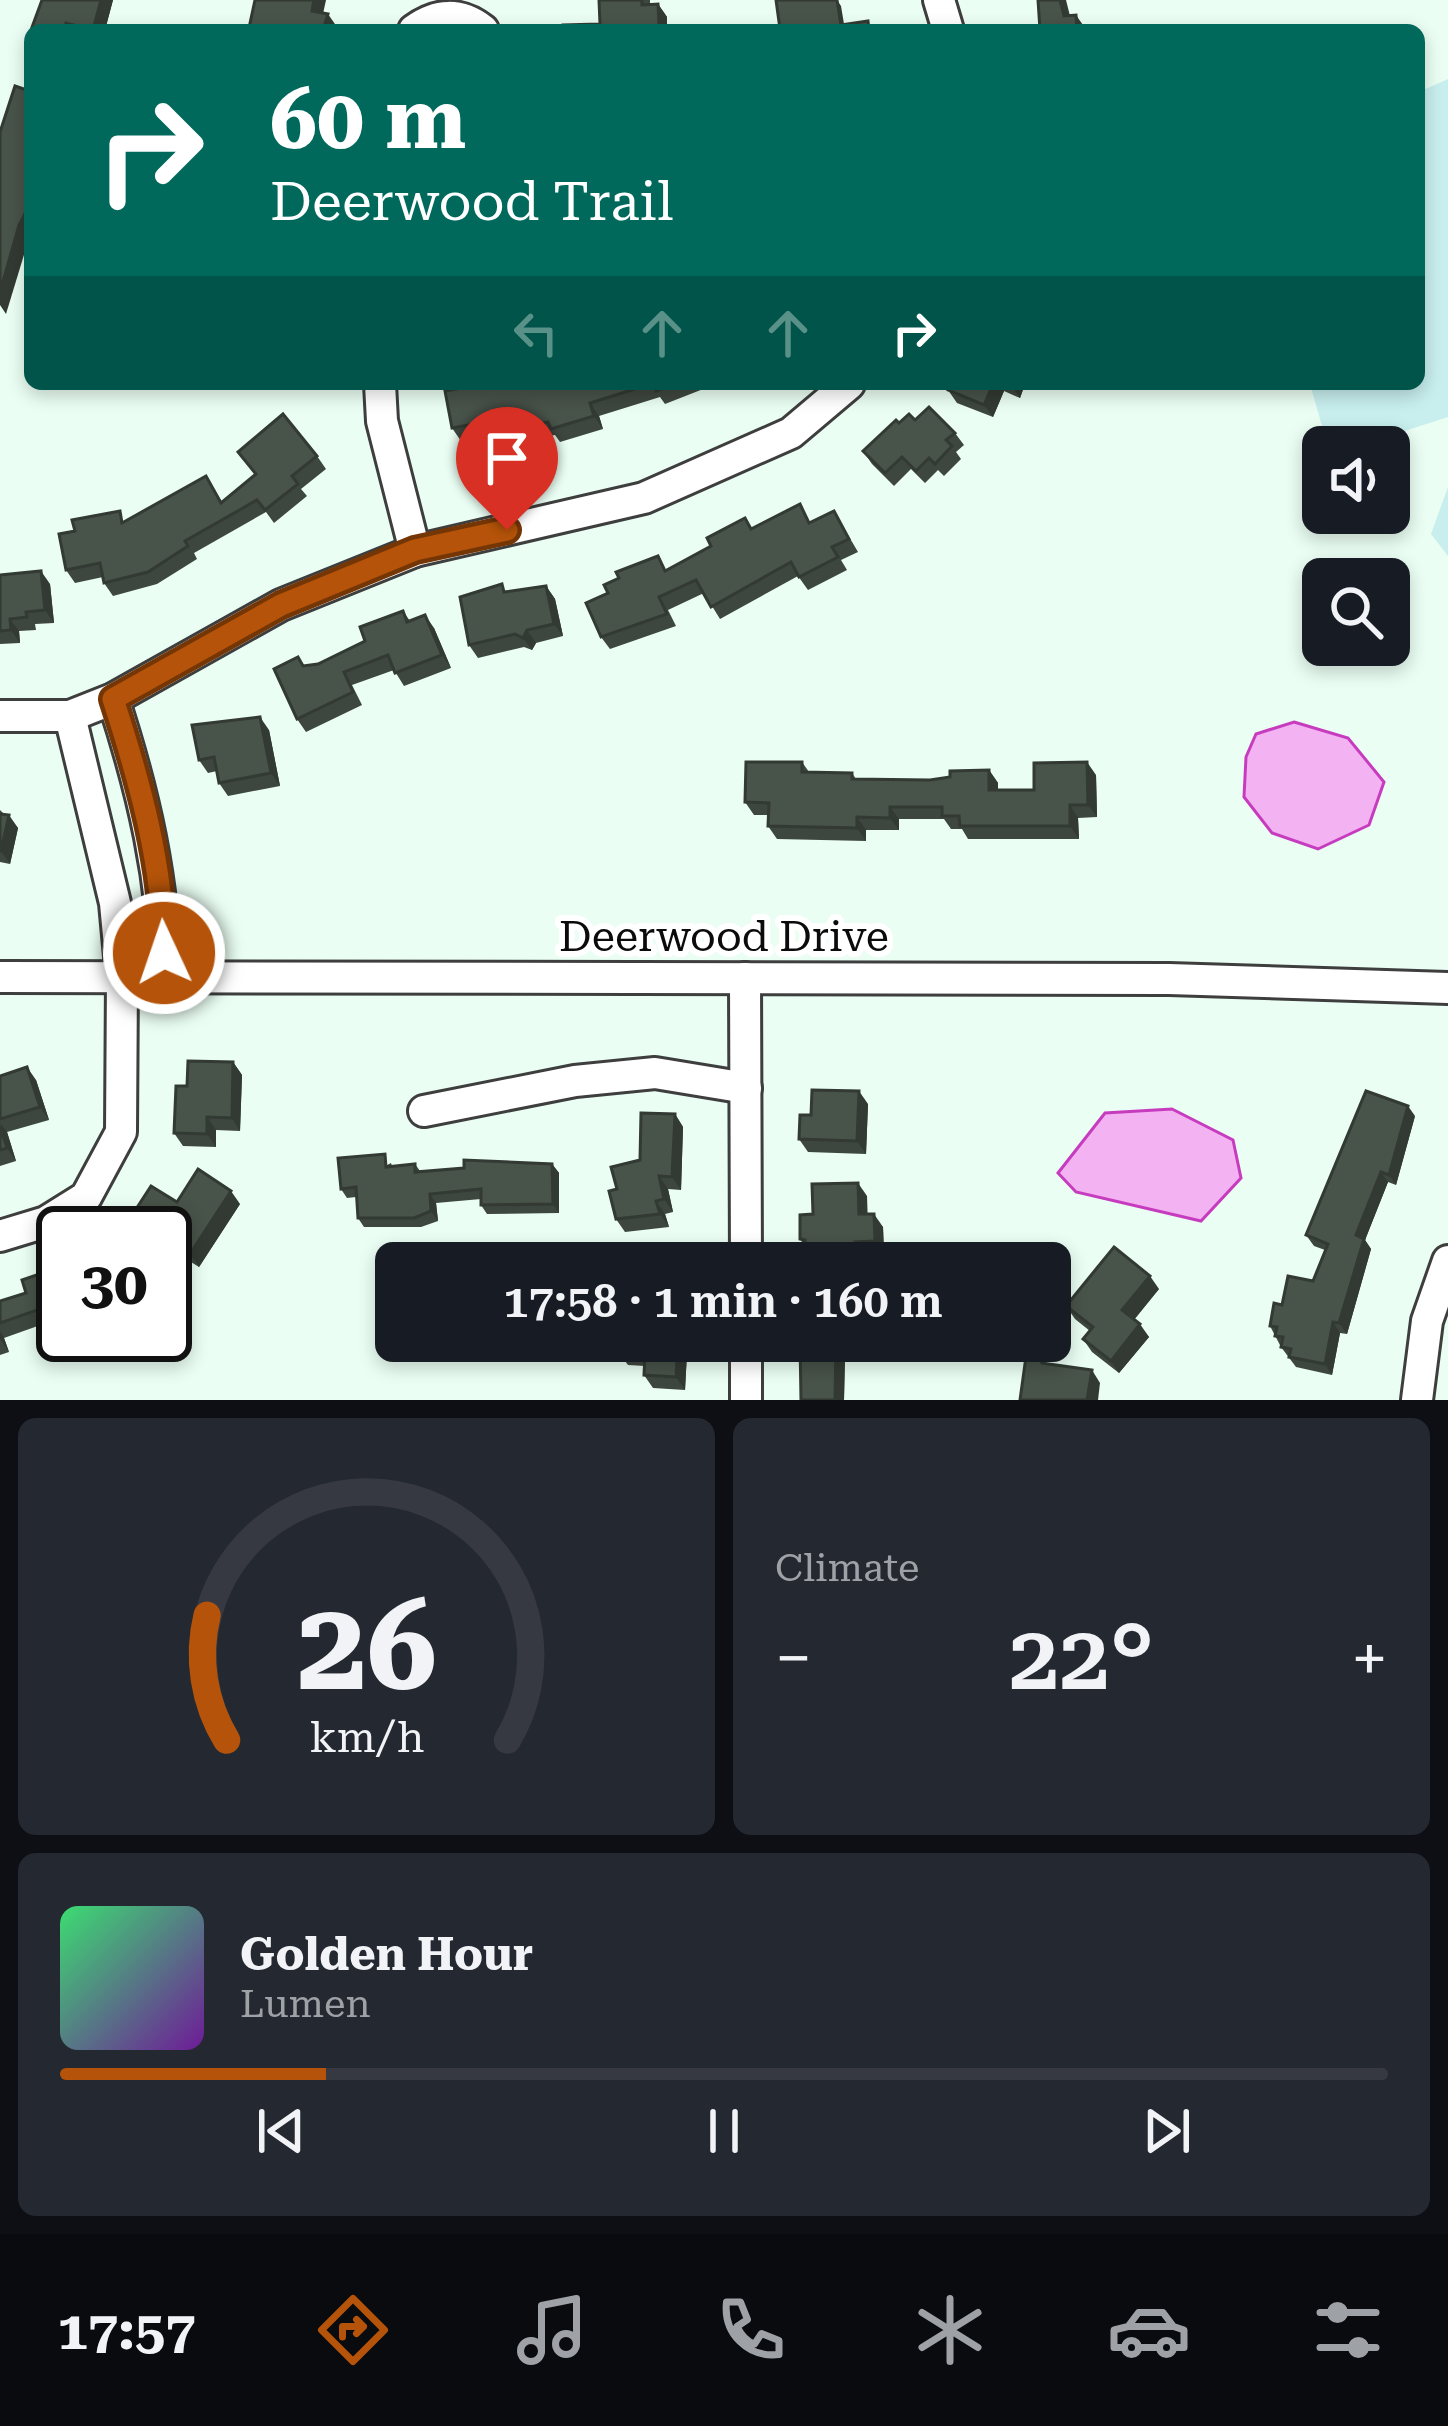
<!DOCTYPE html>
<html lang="en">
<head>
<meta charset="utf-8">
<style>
  :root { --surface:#171b24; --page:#242831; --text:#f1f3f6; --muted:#9ea1a6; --line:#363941; --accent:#b45309 }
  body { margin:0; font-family:"Roboto Serif",serif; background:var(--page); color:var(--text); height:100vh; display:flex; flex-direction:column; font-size:45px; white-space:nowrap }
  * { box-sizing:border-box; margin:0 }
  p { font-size:39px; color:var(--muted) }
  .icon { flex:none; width:66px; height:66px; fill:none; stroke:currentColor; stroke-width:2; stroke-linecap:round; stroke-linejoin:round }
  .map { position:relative; height:1400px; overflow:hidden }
  .side { display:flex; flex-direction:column; gap:18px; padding:18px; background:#0d0f14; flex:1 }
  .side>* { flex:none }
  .top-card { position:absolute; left:24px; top:24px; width:1401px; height:366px; border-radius:18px; box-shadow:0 6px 18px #0003; background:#00695c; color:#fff; overflow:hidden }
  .controls { position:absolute; left:1302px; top:426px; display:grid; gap:24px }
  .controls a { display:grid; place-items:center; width:108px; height:108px; border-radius:18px; background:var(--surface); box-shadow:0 6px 18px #0003; font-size:60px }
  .speed { position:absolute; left:36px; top:1206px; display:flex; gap:24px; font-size:60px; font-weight:700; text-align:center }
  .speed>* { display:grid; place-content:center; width:156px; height:156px; border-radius:50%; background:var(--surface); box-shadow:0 6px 18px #0003; line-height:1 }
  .speed .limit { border:6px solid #111; border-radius:18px; background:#fff; color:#111 }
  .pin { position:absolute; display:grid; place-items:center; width:102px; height:102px; color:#fff; margin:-123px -51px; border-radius:50% 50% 50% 0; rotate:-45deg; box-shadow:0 0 12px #0007 }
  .pin .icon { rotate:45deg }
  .me { position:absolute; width:132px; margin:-66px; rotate:357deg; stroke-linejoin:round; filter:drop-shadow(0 0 9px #0008) }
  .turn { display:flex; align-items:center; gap:42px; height:252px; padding:0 48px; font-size:54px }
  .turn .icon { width:156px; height:156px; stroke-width:2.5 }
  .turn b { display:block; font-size:84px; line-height:102px }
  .lanes { display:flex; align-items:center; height:114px; padding:0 48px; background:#0003; justify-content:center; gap:60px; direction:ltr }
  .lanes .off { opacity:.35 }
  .big { font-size:90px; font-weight:600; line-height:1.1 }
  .side .card { flex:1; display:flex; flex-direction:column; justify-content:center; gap:18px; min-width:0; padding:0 42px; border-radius:18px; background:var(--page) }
  .side .dial { align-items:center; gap:0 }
  .dial svg { height:312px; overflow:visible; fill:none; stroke:var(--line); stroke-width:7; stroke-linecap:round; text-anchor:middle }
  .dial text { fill:var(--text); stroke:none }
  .song { display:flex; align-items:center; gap:36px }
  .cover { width:144px; height:144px; border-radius:18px; background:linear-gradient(135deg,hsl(140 70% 55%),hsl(280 70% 35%)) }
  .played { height:12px; border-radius:6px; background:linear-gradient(90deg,var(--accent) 20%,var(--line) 20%) }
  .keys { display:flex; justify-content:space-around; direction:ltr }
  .heat { display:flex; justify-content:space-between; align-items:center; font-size:66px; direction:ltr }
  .side .tiles { flex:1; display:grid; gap:18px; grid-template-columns:1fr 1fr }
  .card:last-child { grid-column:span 2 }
  .trip { position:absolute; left:375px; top:1242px; width:696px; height:120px; border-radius:18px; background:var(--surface); box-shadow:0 6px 18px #0003; font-weight:600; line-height:120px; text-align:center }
  .tabs { display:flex; height:192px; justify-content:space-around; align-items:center; background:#090b0e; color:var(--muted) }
  .tabs .icon { width:84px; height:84px }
  .tabs .selected { color:var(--accent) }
  .tabs b { font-size:54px; color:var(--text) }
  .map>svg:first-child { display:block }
  .pitch { fill:#c8eeee }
  .water { fill:#f3b2f1; stroke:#c73cbf; stroke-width:3 }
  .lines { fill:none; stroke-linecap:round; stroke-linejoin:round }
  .minor-casing { stroke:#3e3e3e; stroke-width:36 }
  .minor { stroke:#fff; stroke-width:30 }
  .wall { fill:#3e473f }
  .shaded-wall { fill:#323a33 }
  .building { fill:#485349; stroke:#323a33; stroke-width:3 }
  .route-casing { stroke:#753606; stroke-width:30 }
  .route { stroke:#b45309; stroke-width:21 }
  .labels { text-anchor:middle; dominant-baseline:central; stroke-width:12; stroke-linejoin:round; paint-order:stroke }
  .street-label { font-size:42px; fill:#0b0b0b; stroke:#fff }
</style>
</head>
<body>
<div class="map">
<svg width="1448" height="1400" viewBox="0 0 1448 1400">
  <rect width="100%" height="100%" fill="#eafef3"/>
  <g class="pitch">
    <polygon points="1448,79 1448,417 1355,447 1328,447 1310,384 1419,384 1419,92"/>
    <polygon points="1448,487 1448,556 1431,534"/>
  </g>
  <g class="water">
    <polygon points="1294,722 1348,738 1384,782 1369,825 1318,849 1272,833 1244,797 1246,757 1256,734"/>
    <polygon points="1172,1109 1233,1140 1241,1178 1201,1221 1076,1192 1058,1173 1105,1113"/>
  </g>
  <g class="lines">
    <g class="minor-casing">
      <g id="minor">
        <polyline points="939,0 948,30"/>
        <path d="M 414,30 C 437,13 460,12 483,30"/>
        <polyline points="380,384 382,421 415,551"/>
        <path d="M 113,699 C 143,791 164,880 165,978"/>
        <polyline points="0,716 70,716 113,699 281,605 415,551 644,498 791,433 849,384"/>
        <polyline points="0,977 1169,979 1448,988"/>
        <polyline points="745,978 746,1263"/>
        <polyline points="424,1111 575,1081 655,1073 746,1088"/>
        <polyline points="0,1236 46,1222 86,1197 121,1132 122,978 115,903 70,716"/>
        <polyline points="746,1341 746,1400"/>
        <polyline points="1417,1400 1427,1321 1448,1261"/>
      </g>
    </g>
    <use href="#minor" class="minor"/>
  </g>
  <g class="wall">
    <polygon points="42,0 113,0 105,30 31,30"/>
    <polygon points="599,0 650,0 650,4 658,4 667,17 667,30 563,30 600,24"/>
    <polygon points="482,384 716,384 665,404 660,397 599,416 603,429 560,442 555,435 507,444 499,433 461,441 452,428"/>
    <polygon points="950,384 1025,384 1020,398 1004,391 993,417 957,403 948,390"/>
    <polygon points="915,420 955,433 964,445 956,452 961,459 944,476 938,470 925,483 911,469 894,486 872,464 863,451 899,423"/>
    <polygon points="238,452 317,456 326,469 301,489 307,496 274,523 266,512 194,553 197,559 157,584 113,596 104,583 103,577 75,583 66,570 75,531 127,521 206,476 222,502 255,475"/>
    <polygon points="834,511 858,552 841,560 847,570 808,590 798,576 720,619 704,593 668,610 676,626 610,649 601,637 667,569 752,529 811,522"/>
    <polygon points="0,575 50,584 54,623 35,624 36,630 19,631 20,643 0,644"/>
    <polygon points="546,586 555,599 563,636 536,643 532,650 524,647 478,658 469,645 507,591"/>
    <polygon points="403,611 410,621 434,628 451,668 404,686 394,670 352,685 362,705 306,732 297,719 298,657 305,666 318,664 365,641"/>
    <polygon points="269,730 280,786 228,796 219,783 217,771 208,773 199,760"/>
    <polygon points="802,762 809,772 852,773 856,779 930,780 989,770 998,783 998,790 1034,790 1096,775 1097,817 1078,818 1079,839 968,839 962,829 951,829 944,819 899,819 899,830 866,830 866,841 777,839 768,826 768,815 754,815 745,802"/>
    <polygon points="0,810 18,828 10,864 0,862"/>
    <polygon points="233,1062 242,1075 240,1131 216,1130 216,1147 183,1146 174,1133 187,1086"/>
    <polygon points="0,1076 36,1080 49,1120 7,1132 16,1161 0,1166"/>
    <polygon points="868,1104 866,1154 808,1152 799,1139 811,1115"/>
    <polygon points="675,1114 683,1127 681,1190 668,1189 673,1212 665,1214 669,1227 625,1232 616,1219 617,1189"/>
    <polygon points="1415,1116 1396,1185 1388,1182 1365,1240 1371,1249 1347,1334 1340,1333 1332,1375 1296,1367 1281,1347 1270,1326 1282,1305 1313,1281 1325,1250 1314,1246 1306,1235"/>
    <polygon points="391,1163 392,1166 415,1164 420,1171 552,1164 559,1173 559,1213 487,1214 481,1205 481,1199 436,1203 438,1221 421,1227 364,1227 358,1218 356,1197 347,1198 341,1189"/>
    <polygon points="867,1196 867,1214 883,1227 884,1254 863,1254 864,1263 808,1263 805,1259 805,1247 800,1239 813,1214"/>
    <polygon points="240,1204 199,1267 165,1246 165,1233 129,1233 125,1226"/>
    <polygon points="63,1266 63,1317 4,1338 9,1352 0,1355 0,1301 26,1293"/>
    <polygon points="1159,1289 1134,1320 1149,1337 1119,1373 1092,1352 1083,1339 1090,1331 1075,1319 1066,1306"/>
    <polygon points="800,1341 865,1341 865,1355 845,1356 844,1400 801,1400"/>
    <polygon points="619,1353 687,1353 685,1390 653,1388 644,1375 645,1366 628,1365"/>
  </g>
  <g class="shaded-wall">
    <polygon points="101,0 113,0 105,30 93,30"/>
    <polygon points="314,0 326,0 321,23 312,11"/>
    <polygon points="837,0 841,6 845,30 841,25"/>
    <polygon points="1060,0 1066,0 1073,28 1064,16"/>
    <polygon points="658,4 667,17 667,30 662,30 659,26"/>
    <polygon points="328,14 337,27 336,30 323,30"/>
    <polygon points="1076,15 1085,28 1085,30 1077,30"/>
    <polygon points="30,204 30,235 6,314 0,305 0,292 19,225"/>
    <polygon points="993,384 999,384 1004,391 993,417 984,405"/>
    <polygon points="1011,384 1025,384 1020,398 1011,385"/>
    <polygon points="590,403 599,416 603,429 594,416"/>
    <polygon points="41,571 50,584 54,623 45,610"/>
    <polygon points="546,586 555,599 563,636 554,624"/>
    <polygon points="425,615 434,628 451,668 442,655"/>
    <polygon points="10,619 19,631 20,643 11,630"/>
    <polygon points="527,630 536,643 532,650 523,638"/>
    <polygon points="260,717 269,730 280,786 271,773"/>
    <polygon points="1087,762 1096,775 1097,817 1088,805"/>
    <polygon points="989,770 998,783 998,803 989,790"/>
    <polygon points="1070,805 1078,818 1079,839 1070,826"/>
    <polygon points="890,807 899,819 899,830 890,818"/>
    <polygon points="9,815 18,828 10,864 1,851"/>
    <polygon points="857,817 866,830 866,841 857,828"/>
    <polygon points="233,1062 242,1075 240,1131 232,1118"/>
    <polygon points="27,1067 36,1080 49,1120 40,1107"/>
    <polygon points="859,1091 868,1104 866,1154 857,1141"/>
    <polygon points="1408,1106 1415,1116 1396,1185 1389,1175"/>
    <polygon points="675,1114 683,1127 681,1190 672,1177"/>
    <polygon points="207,1117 216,1130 216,1147 207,1134"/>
    <polygon points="0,1123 7,1132 16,1161 7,1148"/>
    <polygon points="552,1164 559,1173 559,1213 553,1204"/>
    <polygon points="1381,1172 1388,1182 1365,1240 1371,1249 1347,1334 1339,1323 1356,1235"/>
    <polygon points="659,1176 668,1189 673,1212 664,1199"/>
    <polygon points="858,1183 867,1196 868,1227 859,1214"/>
    <polygon points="231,1191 240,1204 199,1267 190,1254"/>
    <polygon points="430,1194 436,1203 438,1221 431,1211"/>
    <polygon points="656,1201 665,1214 669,1227 660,1214"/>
    <polygon points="874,1214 883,1227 884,1254 875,1241"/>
    <polygon points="855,1242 863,1254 864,1263 855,1263"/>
    <polygon points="1150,1276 1159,1289 1131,1323 1122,1310"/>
    <polygon points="1333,1322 1340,1333 1332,1375 1325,1364"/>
    <polygon points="1140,1324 1149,1337 1119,1373 1111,1361"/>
    <polygon points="0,1331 4,1338 9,1352 0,1339"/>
    <polygon points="678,1341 687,1353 685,1390 676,1377"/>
    <polygon points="856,1341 865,1341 865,1355 856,1342"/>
    <polygon points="836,1343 845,1356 844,1400 835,1400"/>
    <polygon points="1092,1370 1100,1383 1098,1400 1087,1400"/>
  </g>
  <g class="building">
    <polygon points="42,0 101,0 93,30 66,23 64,30 31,30"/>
    <polygon points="255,0 314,0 312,11 328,14 323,30 256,30 249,28"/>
    <polygon points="599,0 642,0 642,5 658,4 659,26 640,27 640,30 563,30 563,25 600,24"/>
    <polygon points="776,0 837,0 841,25 868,21 869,30 796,30 796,27 780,29"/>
    <polygon points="1038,0 1060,0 1064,16 1076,15 1077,30 1040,30"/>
    <polygon points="15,86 30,91 30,204 19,225 0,292 0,132"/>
    <polygon points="482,384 651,384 590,403 594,416 551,429 548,422 498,431 496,420 452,428 445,391"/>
    <polygon points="653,384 674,384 656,391"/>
    <polygon points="950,384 993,384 984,405 948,390"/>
    <polygon points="929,407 955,433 946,440 952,446 935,464 929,458 916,471 902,457 885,473 863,451 896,420 899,423 909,414 915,420"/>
    <polygon points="283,414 317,456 292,476 298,484 265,510 257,500 185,541 188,546 148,572 104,583 100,563 66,570 59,534 75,531 72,520 120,511 122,523 206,476 221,503 256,474 238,452"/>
    <polygon points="800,504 809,523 834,511 849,539 832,547 838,557 799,577 791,562 711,607 696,580 659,597 667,614 601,637 586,603 608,593 604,585 619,578 616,572 658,556 665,571 711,546 707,538 745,518 751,529"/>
    <polygon points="41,571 45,610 26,612 27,617 10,619 11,630 0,631 0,575"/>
    <polygon points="502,584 504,592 546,586 554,624 527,630 523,638 515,634 469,645 460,597"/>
    <polygon points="403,611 407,622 425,615 442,655 395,673 388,655 344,672 353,692 297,719 274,669 298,657 303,666 318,664 365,641 360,627"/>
    <polygon points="260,717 271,773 219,783 214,757 199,760 192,725"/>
    <polygon points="746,762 802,762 802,772 852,773 852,779 930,780 950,777 950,771 989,770 989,790 1034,790 1034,763 1087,762 1088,805 1070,805 1070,826 960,826 959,816 942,816 942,807 890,807 890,818 857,817 857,828 768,826 769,803 745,802"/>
    <polygon points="0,814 9,815 1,851 0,851"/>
    <polygon points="188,1061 233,1062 232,1118 207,1117 207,1134 174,1133 176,1086 187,1086"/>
    <polygon points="27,1067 40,1107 0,1119 0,1076"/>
    <polygon points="812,1090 859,1091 857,1141 799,1139 800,1115 811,1115"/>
    <polygon points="1366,1091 1408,1106 1389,1175 1381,1172 1356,1235 1364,1239 1339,1323 1333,1322 1325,1364 1289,1357 1291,1349 1281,1347 1283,1337 1275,1336 1277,1327 1270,1326 1274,1303 1282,1305 1288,1276 1313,1281 1328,1244 1306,1235"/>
    <polygon points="641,1113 675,1114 672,1177 659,1176 664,1199 656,1201 660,1214 616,1219 609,1191 617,1189 611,1167 640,1160"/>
    <polygon points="0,1127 7,1148 0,1150"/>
    <polygon points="385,1154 386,1167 415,1164 415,1172 464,1168 464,1160 552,1164 553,1204 481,1205 481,1189 430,1194 431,1211 414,1218 358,1218 356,1187 341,1189 338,1158"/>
    <polygon points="198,1169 231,1191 190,1254 165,1238 165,1233 135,1233 125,1226 151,1186 177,1202"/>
    <polygon points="858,1183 859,1214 874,1214 875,1241 855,1242 855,1263 812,1263 812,1259 805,1259 805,1240 800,1239 800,1215 813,1214 812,1184"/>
    <polygon points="1114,1247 1150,1276 1122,1310 1140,1324 1111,1361 1083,1339 1093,1327 1066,1306"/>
    <polygon points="63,1266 63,1301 0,1323 0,1301 26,1293 22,1280"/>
    <polygon points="620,1341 678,1341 676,1377 644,1375 645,1354 619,1353"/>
    <polygon points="800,1341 856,1341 836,1343 835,1400 801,1400"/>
    <polygon points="1028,1342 1042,1363 1092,1370 1087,1400 1020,1400"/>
  </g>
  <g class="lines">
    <g class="route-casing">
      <path id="route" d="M 164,953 C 163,865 140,782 113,699 L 281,605 L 415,550 L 507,530"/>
    </g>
    <use href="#route" class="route"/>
  </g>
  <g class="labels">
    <g class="street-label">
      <text x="724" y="936">Deerwood Drive</text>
    </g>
  </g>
</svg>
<div class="controls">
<a><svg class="icon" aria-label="sound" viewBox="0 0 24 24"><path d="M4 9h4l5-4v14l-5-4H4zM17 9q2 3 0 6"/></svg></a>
<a><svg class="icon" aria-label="search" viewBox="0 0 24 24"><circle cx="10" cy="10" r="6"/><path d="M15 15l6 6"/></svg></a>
</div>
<div class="speed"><div class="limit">30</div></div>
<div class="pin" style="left:507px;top:530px;background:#d93025"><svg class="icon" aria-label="arrive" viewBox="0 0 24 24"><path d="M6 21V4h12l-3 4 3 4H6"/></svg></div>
<svg class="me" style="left:164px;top:953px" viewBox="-20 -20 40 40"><circle r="17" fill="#b45309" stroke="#fff" stroke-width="3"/><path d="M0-11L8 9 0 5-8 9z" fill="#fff"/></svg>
<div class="trip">17:58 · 1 min · 160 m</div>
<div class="top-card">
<div class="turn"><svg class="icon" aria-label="right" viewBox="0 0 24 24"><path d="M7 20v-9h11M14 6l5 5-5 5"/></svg><div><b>60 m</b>Deerwood Trail</div></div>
<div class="lanes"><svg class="icon off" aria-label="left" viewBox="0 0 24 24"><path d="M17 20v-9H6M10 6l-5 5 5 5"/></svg><svg class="icon off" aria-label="ahead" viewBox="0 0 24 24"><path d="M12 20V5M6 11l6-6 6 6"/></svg><svg class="icon off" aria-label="ahead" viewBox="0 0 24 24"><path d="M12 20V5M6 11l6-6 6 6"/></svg><svg class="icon" aria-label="right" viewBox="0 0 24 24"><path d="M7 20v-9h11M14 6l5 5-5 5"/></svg></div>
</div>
</div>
<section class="side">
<div class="tiles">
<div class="card dial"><svg viewBox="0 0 100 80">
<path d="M14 69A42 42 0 1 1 86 69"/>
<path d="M14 69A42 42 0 0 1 9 37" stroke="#b45309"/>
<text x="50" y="56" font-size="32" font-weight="700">26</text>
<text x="50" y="72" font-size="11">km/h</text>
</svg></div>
<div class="card"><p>Climate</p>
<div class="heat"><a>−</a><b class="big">22°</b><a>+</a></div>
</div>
<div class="card">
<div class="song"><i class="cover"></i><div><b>Golden Hour</b><p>Lumen</p></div></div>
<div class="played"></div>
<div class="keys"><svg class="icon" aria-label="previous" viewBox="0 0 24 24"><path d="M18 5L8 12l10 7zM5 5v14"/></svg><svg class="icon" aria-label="pause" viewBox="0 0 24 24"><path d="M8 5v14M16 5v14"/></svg><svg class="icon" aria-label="next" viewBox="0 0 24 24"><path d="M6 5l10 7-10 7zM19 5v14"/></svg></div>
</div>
</div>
</section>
<nav class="tabs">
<b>17:57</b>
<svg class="icon selected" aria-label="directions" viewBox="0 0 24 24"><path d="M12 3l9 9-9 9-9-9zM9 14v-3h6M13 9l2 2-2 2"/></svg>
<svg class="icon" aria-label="music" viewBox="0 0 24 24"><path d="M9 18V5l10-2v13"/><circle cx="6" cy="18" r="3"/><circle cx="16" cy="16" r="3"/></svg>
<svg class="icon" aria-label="phone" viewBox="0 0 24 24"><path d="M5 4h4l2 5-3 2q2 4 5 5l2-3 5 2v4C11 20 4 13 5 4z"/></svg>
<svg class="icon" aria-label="climate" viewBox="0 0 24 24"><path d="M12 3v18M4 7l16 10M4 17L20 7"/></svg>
<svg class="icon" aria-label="car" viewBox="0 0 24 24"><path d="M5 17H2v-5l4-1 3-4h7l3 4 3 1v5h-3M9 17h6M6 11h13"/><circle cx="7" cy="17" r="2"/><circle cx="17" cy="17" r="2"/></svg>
<svg class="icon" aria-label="filters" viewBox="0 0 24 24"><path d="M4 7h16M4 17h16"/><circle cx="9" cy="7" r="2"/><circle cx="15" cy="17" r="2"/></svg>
</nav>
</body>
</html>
